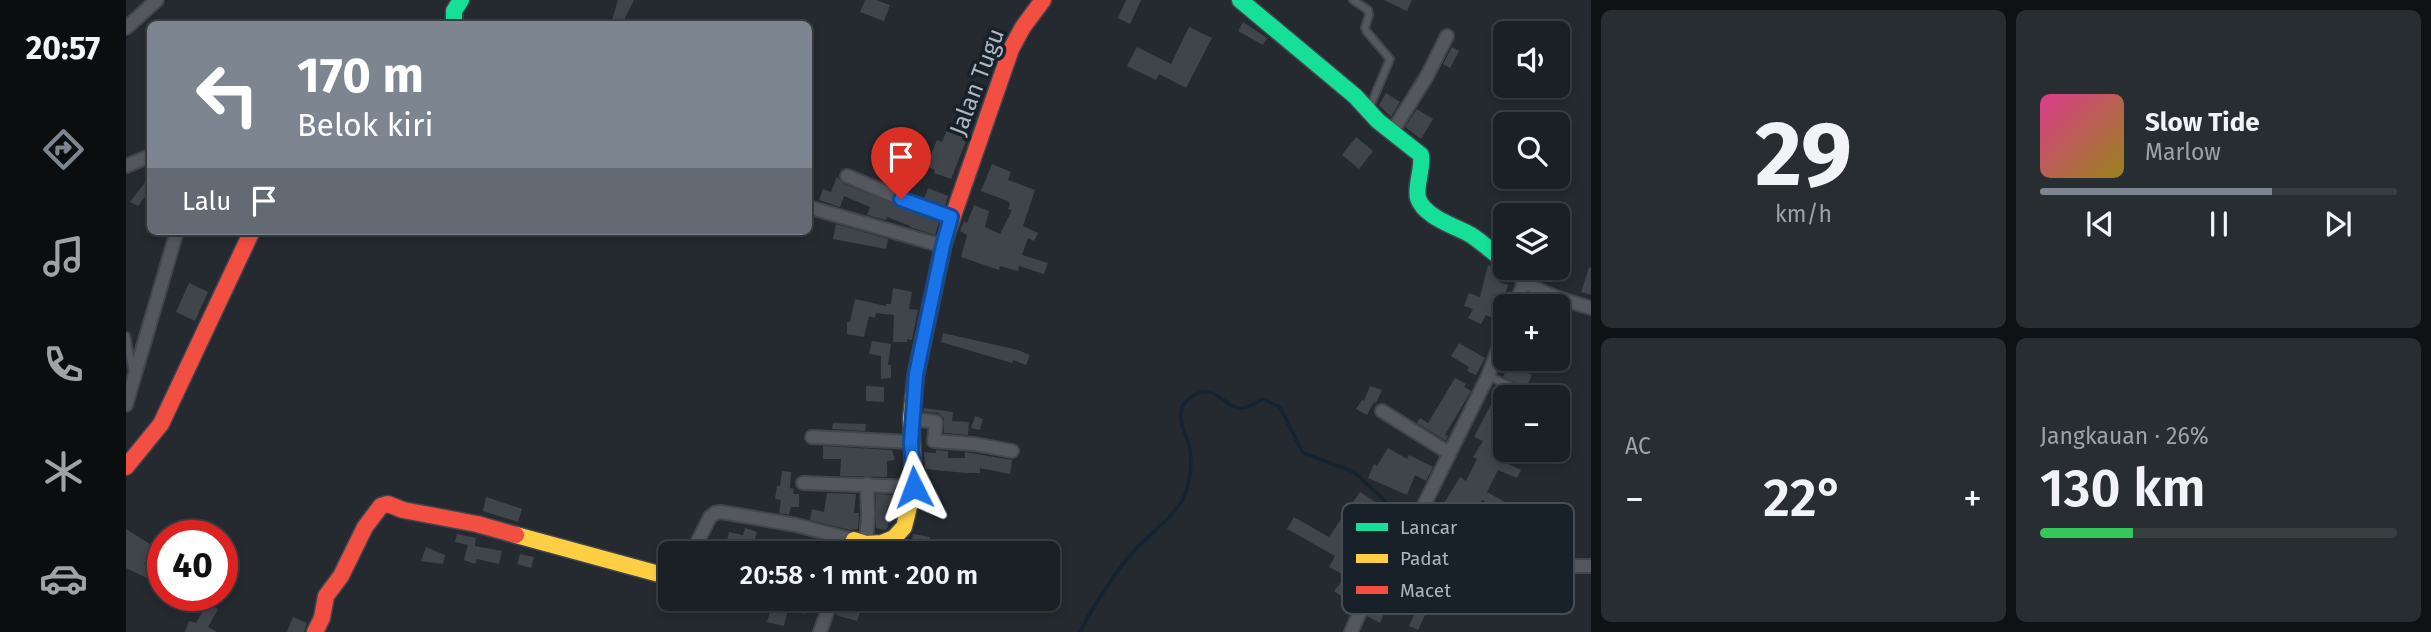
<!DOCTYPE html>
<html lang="id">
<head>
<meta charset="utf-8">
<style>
  :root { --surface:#1b2024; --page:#282d31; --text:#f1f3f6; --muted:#a0a3a6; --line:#393e41; --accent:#7c8590 }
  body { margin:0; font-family:"Fira Sans",sans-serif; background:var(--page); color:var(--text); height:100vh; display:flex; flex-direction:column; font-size:26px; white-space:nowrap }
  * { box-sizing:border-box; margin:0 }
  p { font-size:23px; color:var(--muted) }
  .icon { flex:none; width:38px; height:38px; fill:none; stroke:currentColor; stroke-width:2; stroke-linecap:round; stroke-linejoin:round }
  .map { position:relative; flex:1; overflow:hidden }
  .side { display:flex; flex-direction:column; gap:10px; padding:10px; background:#0f1214; width:840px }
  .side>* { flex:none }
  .banner { position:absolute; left:21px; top:21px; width:665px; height:214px; border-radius:10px; box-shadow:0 4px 10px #0003,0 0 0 2px var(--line); background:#7c8590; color:#fff; overflow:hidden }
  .fabs { position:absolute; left:1367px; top:21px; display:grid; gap:14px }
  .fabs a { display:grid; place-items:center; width:77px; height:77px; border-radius:10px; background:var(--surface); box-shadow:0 4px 10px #0003,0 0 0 2px var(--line); font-size:35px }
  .speed { position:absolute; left:21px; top:520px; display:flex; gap:14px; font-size:35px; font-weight:700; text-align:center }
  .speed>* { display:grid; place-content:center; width:91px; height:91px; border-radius:50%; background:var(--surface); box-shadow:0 4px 10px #0003,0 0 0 2px var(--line); line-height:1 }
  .speed .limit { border:10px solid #d22; background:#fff; color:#111 }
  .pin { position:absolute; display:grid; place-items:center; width:60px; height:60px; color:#fff; margin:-72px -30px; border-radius:50% 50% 50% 0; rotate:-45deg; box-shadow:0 0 7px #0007 }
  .pin .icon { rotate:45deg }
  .me { position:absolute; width:77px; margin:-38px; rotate:357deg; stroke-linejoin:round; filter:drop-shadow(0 0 5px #0008) }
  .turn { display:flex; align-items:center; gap:24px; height:147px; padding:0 35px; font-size:32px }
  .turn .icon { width:91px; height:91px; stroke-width:2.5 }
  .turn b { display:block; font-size:49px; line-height:60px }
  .then { display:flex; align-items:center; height:66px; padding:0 35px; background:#0003; gap:14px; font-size:26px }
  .big { font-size:52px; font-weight:600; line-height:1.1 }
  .side .card { flex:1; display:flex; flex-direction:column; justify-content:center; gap:10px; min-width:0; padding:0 24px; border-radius:10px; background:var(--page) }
  .side .dial { align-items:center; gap:0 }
  .dial b { font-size:91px; line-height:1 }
  .song { display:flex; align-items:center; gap:21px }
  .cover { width:84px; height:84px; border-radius:10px; background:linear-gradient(135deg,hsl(330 70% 55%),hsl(50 70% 35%)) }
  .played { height:7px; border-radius:4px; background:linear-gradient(90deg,var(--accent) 65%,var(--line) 65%) }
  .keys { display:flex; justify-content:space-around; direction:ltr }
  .heat { display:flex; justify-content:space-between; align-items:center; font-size:38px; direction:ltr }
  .charge { height:10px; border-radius:5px; background:linear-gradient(90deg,#34c759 26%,var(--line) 0) }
  .side .tiles { flex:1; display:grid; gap:10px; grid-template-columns:repeat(2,1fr) }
  .trip { position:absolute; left:532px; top:541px; width:402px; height:70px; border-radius:10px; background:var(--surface); box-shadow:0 4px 10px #0003,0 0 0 2px var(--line); font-weight:600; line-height:70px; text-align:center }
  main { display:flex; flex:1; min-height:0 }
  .menu { display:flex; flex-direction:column; width:126px; justify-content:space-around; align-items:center; background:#0b0d0e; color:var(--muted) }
  .menu .icon { width:49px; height:49px }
  .menu .selected { color:var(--accent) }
  .menu b { font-size:32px; color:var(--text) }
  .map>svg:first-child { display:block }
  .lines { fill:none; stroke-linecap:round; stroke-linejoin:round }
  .stream { stroke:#152331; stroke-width:3.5 }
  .building { fill:#3f454b }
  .lane-casing { stroke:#41464d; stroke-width:10 }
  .street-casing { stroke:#41464d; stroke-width:16 }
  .fast-casing { stroke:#41464d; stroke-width:19 }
  .slow-casing { stroke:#41464d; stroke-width:19 }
  .jam-casing { stroke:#41464d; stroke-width:19 }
  .lane { stroke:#54585e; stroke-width:6 }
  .street { stroke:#54585e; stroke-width:12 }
  .fast { stroke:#16e098; stroke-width:16 }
  .slow { stroke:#ffcf43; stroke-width:16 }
  .jam { stroke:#f24e42; stroke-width:16 }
  .route-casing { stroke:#114b97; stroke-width:18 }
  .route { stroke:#1a73e8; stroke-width:12 }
  .labels { text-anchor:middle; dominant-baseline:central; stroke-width:7; stroke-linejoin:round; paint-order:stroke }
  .street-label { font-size:24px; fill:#acb6c3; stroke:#18202a }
  .key { fill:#18202a; stroke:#444d58; stroke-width:2 }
  .key-label { font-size:19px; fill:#acb6c3 }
</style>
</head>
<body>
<main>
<nav class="menu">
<b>20:57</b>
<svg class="icon selected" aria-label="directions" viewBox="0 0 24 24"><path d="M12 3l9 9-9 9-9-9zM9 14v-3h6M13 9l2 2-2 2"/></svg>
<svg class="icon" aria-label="music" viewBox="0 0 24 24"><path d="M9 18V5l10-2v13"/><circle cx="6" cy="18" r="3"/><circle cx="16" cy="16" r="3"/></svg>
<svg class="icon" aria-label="phone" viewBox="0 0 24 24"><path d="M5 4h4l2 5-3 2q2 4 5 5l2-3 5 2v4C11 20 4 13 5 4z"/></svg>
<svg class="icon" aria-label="climate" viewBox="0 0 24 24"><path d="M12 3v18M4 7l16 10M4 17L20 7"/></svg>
<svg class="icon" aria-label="car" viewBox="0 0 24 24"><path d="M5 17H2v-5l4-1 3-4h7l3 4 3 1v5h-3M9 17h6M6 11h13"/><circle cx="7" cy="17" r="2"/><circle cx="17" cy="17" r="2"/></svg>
</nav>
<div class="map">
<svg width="1465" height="632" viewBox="0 0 1465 632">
  <rect width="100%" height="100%" fill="#242a30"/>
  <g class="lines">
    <g class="stream">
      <polyline points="0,37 39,0"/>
      <path d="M 954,632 C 966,608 989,572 1007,552 C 1021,536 1049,516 1058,497 C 1064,483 1067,460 1063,445 C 1058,429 1046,410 1065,397 C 1089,381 1096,406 1113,408 C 1121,409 1130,403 1137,399 L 1154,407 L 1177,453 L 1228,472 L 1260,502 L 1283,519"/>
    </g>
  </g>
  <g class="building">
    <polygon points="492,0 508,0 496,24 485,24"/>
    <polygon points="739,0 750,0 764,5 758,21 734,12"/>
    <polygon points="1000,0 1015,0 1004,24 992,18"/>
    <polygon points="1258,0 1286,0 1281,11"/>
    <polygon points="1117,22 1141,38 1137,45 1112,31"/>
    <polygon points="1063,27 1086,38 1060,88 1033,74 1030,80 1001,66 1011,47 1045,64"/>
    <polygon points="1326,47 1333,51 1324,68 1317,64"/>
    <polygon points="1260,93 1274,102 1265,117 1253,105"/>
    <polygon points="1291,109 1307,119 1295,139 1279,127"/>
    <polygon points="822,128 842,136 825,179 808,173 809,170 800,166 811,140 816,142"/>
    <polygon points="1230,137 1247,151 1233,169 1216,155"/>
    <polygon points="866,164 885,172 882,180 909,190 897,226 912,233 908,241 902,238 896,255 922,263 918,274 893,266 892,271 874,266 873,270 835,257 841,235 834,231 838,221 841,223 848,205 863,211 859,227 874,234 886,210 882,209 884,204 882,201 855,191"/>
    <polygon points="24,176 24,190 12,206 4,202"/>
    <polygon points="711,177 718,184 813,222 809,235 784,227 784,226 761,217 760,220 741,215 744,207 718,196 714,207 693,200 697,189 705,192"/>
    <polygon points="802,188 822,196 819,206 798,199"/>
    <polygon points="710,224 762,239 760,249 707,239"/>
    <polygon points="1362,265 1376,273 1373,282 1382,285 1371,320 1360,315 1355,324 1342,318 1347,309 1338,306 1343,293 1354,297"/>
    <polygon points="1463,267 1465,268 1465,295 1455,292"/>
    <polygon points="63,283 82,292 69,321 50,312"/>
    <polygon points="767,288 786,292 783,309 792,310 786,340 781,339 781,342 767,342 768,315 750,313 749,318 743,316 738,337 721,334 721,322 724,322 729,299 760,306 760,304 765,304"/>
    <polygon points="817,333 892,350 904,355 900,365 887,360 886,363 815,342"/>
    <polygon points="746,341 765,344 762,365 765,365 765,378 755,379 755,356 743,354"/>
    <polygon points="1333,343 1359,358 1350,375 1341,371 1343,367 1325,356"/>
    <polygon points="1386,359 1410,359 1402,373 1406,375 1399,389 1416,397 1379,397 1379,437 1370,452 1378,457 1376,461 1395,470 1391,478 1372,470 1361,492 1379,502 1375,509 1356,500 1341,528 1354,535 1350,542 1325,529 1323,533 1306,523 1334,477 1340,481 1351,459 1347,457 1357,441 1348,437 1374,387 1387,393 1394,391 1393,384 1377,377"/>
    <polygon points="1329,378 1340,384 1338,387 1345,391 1319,435 1322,436 1320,441 1291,423 1294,418 1302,423"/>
    <polygon points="740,386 758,387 758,402 740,401"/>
    <polygon points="1244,386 1256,390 1250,403 1248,402 1241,415 1230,409 1236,400 1238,401"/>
    <polygon points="798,408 827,412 826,421 843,422 842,435 818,433 818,418 812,413 797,412"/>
    <polygon points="849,416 857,419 854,430 845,428"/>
    <polygon points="707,423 740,424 739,431 706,429"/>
    <polygon points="697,446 766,450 769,460 761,461 761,477 714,476 715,459 697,459"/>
    <polygon points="1262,448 1281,459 1283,455 1307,467 1300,481 1289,475 1281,495 1242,478 1248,464 1251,466"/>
    <polygon points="810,450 822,451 822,458 839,458 839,452 886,460 884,474 854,468 854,473 840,473 799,469 798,452 810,453"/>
    <polygon points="656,471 665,472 664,488 668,489 667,494 673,494 673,507 665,507 663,515 653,513 655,500 649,499 651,486 654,486"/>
    <polygon points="1234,492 1280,522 1228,605 1208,591 1220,576 1203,567 1209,556 1161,529 1168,517 1203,537"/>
    <polygon points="701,493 730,494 728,513 733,513 732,529 724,530 684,520 686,509 698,512"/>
    <polygon points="750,494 768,495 769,505 766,505 761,529 757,530 750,528"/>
    <polygon points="360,497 396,509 392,522 357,511"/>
    <polygon points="619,528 631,532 625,550 609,545 608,551 599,549 603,532 617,535"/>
    <polygon points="0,529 27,546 18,564 37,575 37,584 33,591 24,587 27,581 0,568"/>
    <polygon points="331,534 350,538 349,546 376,551 373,564 351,559 349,564 338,560 342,545 329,542"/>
    <polygon points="787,534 804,537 802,553 783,553"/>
    <polygon points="698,543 713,547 712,553 695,553"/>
    <polygon points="300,547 319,555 317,564 295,561"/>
    <polygon points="1294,549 1309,555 1298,580 1312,587 1292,630 1283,626 1289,613 1264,599 1279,570 1284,573"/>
    <polygon points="394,554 408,557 405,568 391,564"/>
    <polygon points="648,598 683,598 679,614 662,609 658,626 641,622"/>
    <polygon points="716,598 737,604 731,621 710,615"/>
    <polygon points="81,603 92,609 82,627 91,632 59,632 63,621 70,623"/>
    <polygon points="1248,604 1259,611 1254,623 1241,616"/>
    <polygon points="167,617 181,623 178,632 161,632"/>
  </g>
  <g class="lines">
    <g class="lane-casing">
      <g id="lane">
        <polyline points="1227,0 1242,10 1243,15 1239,28 1241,32 1264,59 1243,109"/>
        <polyline points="0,336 7,372"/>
        <polyline points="1362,376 1389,388"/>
      </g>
    </g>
    <g class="street-casing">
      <g id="street">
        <polyline points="0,28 31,0"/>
        <polyline points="1266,132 1301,76 1321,36"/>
        <polyline points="0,166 24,156"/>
        <polyline points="721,176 795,207 825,217"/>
        <polyline points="682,207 817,246"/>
        <path d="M 1385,268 C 1404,292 1436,299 1465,308"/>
        <polyline points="1389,306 1398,283"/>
        <polyline points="0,405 51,231"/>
        <polyline points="1256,411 1323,453"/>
        <polyline points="785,419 810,422 808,441 848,444 886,451"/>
        <polyline points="686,437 785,442"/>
        <polyline points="677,483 788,487"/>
        <polyline points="1287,527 1350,559 1388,566 1465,566"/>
        <polyline points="740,544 742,514 741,484"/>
        <polyline points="566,553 584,517 589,513 595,512 670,525 728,540"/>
        <polyline points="694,632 706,598"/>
        <polyline points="1225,632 1237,605 1287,527 1362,376 1379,332"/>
      </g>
    </g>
    <g class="fast-casing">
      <g id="fast">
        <path d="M 1114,0 L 1229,96 L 1252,121 L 1295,155 C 1297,170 1289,186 1292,198 C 1298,217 1329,226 1345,235 C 1357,243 1368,253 1379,262"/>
        <polyline points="328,24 328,11 335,0"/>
      </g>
    </g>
    <g class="slow-casing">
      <g id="slow">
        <polyline points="390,535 544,577"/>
        <polyline points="723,553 728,540 740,544 756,543 768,538 778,527 788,487 785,419 790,374 818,242"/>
      </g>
    </g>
    <g class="jam-casing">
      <g id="jam">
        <polyline points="818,242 885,49 897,27 917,0"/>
        <polyline points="0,467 35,424 126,231"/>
        <polyline points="189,632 196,618 200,596 215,576 239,527 255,506 262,504 277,510 351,524 390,535"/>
      </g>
    </g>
    <use href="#lane" class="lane"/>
    <use href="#street" class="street"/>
    <use href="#fast" class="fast"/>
    <use href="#slow" class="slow"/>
    <use href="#jam" class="jam"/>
  </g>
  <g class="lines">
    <g class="route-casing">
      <polyline id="route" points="775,199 825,217 817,246 790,374 785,442 788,487"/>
    </g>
    <use href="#route" class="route"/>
  </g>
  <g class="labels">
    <g class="street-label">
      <text transform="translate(851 82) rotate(-69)">Jalan Tugu</text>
    </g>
  </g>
  <rect x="1216" y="503" width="232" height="111" rx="10" class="key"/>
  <rect x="1230" y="523" width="32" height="8" fill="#16e098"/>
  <rect x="1230" y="554" width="32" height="9" fill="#ffcf43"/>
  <rect x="1230" y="586" width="32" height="8" fill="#f24e42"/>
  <g class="key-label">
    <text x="1274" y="534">Lancar</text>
    <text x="1274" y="565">Padat</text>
    <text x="1274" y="597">Macet</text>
  </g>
</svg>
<div class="fabs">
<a><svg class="icon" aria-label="sound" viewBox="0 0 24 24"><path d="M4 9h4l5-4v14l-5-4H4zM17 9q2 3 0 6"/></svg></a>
<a><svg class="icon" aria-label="search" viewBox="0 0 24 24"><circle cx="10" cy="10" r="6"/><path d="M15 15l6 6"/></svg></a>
<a><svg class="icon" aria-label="layers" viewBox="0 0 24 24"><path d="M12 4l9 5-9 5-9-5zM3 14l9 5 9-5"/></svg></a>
<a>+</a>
<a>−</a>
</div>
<div class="speed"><div class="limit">40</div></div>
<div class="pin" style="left:775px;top:199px;background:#d93025"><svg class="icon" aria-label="arrive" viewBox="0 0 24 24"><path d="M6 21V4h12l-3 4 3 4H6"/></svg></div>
<svg class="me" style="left:788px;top:487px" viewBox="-20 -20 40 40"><path d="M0-17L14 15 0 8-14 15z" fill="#1a73e8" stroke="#fff" stroke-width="4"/></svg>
<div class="trip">20:58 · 1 mnt · 200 m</div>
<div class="banner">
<div class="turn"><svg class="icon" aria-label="left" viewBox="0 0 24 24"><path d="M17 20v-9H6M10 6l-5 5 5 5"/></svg><div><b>170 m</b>Belok kiri</div></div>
<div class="then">Lalu<svg class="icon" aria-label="arrive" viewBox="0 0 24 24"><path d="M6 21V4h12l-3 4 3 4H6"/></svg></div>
</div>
</div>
<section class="side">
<div class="tiles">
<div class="card dial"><b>29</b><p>km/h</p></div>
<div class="card">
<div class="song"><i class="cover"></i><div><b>Slow Tide</b><p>Marlow</p></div></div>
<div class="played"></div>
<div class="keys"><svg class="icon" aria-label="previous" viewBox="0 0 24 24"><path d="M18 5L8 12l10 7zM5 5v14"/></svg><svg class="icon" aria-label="pause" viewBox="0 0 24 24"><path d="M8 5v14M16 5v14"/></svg><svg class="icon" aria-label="next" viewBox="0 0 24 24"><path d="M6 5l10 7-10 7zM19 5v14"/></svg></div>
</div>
<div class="card"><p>AC</p>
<div class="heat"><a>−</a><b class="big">22°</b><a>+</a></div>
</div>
<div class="card"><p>Jangkauan · 26%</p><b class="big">130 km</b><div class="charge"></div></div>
</div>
</section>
</main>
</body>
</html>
